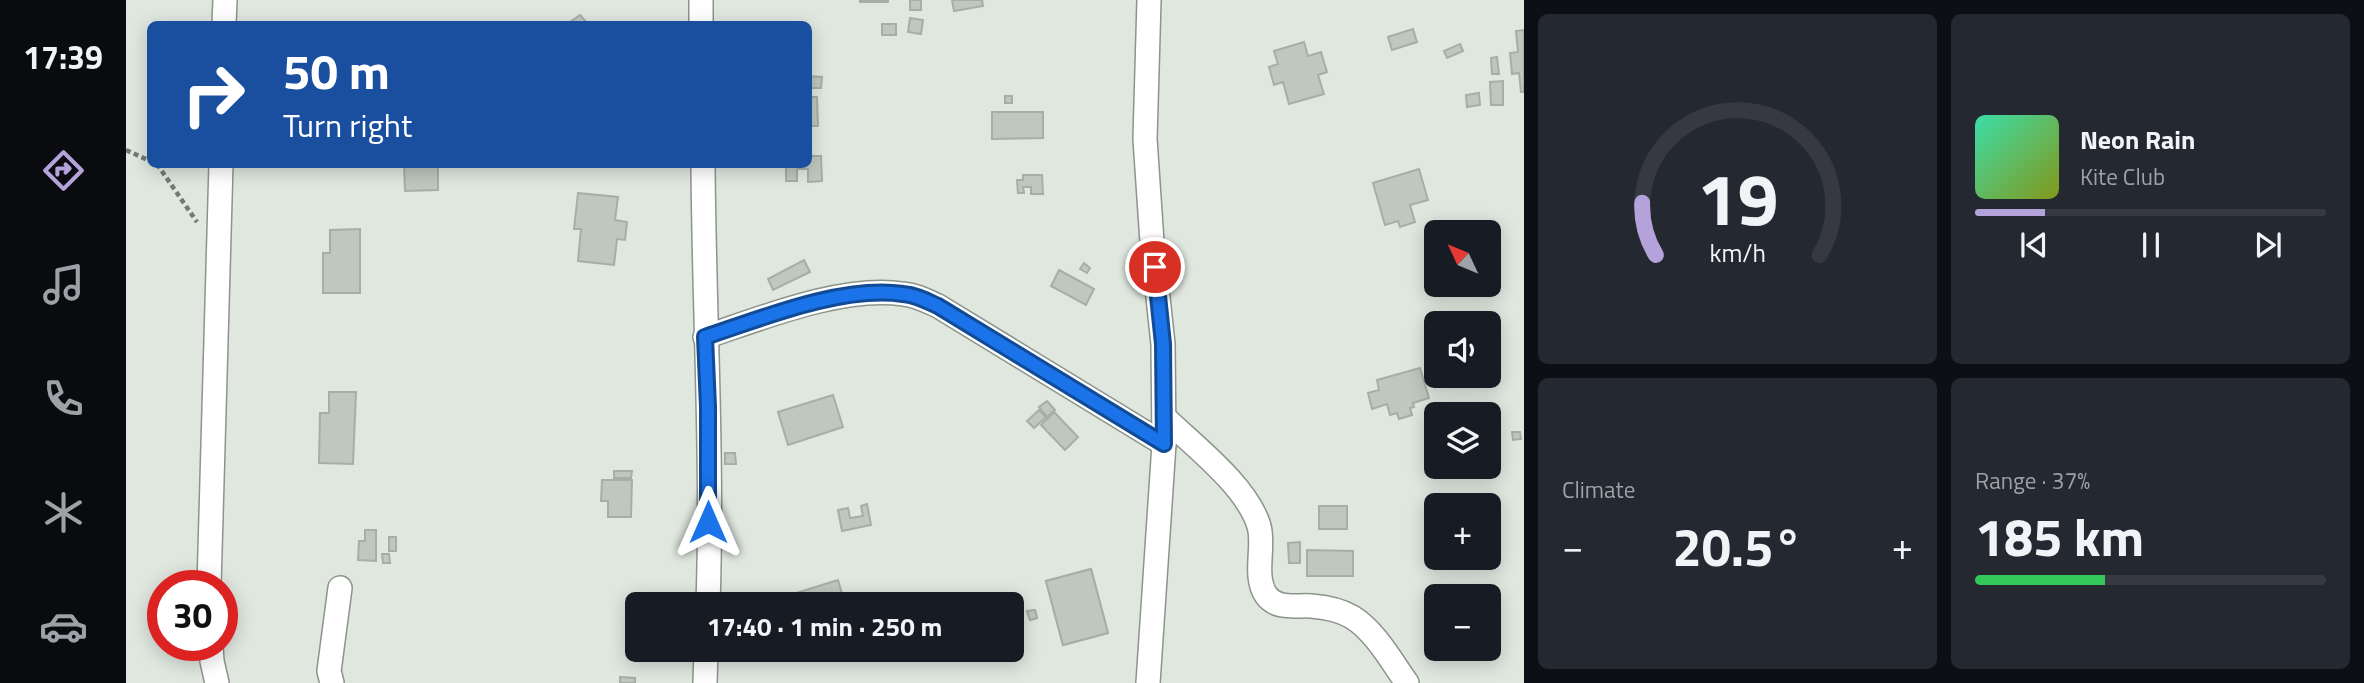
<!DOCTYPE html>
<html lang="en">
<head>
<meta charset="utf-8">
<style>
  :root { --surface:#171b24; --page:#242831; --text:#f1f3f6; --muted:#9ea1a6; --line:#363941; --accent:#b4a2da }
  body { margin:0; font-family:"Titillium Web",sans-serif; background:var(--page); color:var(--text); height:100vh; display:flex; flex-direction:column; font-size:26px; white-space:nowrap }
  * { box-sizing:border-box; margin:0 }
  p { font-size:23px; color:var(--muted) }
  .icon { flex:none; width:38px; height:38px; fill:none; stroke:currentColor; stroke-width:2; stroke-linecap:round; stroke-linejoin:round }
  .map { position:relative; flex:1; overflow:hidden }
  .details { display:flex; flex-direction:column; gap:14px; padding:14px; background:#0d0f14; width:840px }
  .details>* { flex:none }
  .banner { position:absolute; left:21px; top:21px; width:665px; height:147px; border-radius:10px; box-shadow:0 4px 18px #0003; background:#1a4fa0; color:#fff; overflow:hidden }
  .needle { width:46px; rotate:314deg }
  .fabs { position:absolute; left:1298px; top:220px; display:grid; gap:14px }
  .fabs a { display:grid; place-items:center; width:77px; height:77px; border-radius:10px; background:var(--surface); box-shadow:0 4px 18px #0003; font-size:35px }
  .speed { position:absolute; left:21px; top:570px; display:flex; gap:14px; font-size:35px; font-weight:700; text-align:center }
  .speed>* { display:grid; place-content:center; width:91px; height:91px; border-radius:50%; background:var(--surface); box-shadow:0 4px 18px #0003; line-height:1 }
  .speed .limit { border:10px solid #d22; background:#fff; color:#111 }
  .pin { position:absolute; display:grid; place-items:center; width:60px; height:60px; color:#fff; margin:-30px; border:4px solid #fff; border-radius:50%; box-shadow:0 2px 7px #0007 }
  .me { position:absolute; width:77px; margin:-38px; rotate:0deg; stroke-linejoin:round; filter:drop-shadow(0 0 5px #0008) }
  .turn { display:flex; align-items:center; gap:24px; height:147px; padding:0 21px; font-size:32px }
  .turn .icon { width:91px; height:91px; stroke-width:2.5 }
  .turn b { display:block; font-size:49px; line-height:60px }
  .big { font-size:52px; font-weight:700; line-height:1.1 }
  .details .card { flex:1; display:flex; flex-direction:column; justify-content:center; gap:10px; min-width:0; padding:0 24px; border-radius:10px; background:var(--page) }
  .details .dial { align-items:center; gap:0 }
  .dial svg { height:182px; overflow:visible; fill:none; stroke:var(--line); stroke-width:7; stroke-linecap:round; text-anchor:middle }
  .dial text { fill:var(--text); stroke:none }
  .song { display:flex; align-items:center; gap:21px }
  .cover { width:84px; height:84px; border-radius:10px; background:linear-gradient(135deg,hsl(160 70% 55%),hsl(70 70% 35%)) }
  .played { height:7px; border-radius:4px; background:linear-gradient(90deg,var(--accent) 20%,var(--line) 20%) }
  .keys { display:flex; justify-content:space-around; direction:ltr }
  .heat { display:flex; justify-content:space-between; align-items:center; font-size:38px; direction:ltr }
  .charge { height:10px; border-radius:5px; background:linear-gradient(90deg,#34c759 37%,var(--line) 0) }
  .details .tiles { flex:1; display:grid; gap:14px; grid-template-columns:repeat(2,1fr) }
  .trip { position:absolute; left:499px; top:592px; width:399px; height:70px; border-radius:10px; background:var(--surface); box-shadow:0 4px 18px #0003; font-weight:700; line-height:70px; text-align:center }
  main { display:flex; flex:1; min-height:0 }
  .tabs { display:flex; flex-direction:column; width:126px; justify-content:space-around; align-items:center; background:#090b0e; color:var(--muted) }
  .tabs .icon { width:49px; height:49px }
  .tabs .on { color:var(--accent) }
  .tabs b { font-size:32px; color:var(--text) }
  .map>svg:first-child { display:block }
  .building { fill:#bfc7bf; stroke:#a6aea6; stroke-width:2 }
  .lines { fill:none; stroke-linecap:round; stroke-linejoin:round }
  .street-casing { stroke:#8c948c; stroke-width:26 }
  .path { stroke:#757a75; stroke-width:4.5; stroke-dasharray:5 3.5; stroke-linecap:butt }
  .street { stroke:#fff; stroke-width:23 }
  .route-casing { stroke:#114b97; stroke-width:18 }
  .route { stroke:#1a73e8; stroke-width:12 }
</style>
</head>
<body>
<main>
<nav class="tabs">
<b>17:39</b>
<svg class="icon on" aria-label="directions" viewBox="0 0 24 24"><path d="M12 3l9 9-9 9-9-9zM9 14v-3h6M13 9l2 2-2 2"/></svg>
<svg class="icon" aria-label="music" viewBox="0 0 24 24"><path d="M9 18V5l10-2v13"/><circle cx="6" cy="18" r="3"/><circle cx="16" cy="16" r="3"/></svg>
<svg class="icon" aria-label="phone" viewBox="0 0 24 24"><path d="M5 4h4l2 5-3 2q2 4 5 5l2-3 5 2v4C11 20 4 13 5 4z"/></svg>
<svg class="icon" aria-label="climate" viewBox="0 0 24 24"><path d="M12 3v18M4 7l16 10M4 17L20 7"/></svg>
<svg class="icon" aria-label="car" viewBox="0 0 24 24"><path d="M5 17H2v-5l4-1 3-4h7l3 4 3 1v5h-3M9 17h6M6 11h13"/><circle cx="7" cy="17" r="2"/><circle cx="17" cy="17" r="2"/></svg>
</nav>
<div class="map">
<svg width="1398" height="683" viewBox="0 0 1398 683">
  <rect width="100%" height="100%" fill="#dfe7df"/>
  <g class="building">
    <rect x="734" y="0" width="28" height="2"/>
    <rect x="784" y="0" width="11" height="10"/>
    <polygon points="826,0 856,0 857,6 828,11"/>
    <polygon points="454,15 462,24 441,24"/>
    <polygon points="784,18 797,20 795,34 782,32"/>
    <rect x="756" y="24" width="14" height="11"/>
    <polygon points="1287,29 1291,42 1266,50 1262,37"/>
    <polygon points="1398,30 1398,92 1395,92 1393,73 1386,74 1384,53 1392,52 1390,31"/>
    <polygon points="1178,42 1182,56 1195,52 1201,72 1192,75 1198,94 1163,104 1157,82 1148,85 1143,67 1152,64 1148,51"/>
    <polygon points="1334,44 1337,51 1321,58 1318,51"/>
    <polygon points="1371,57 1373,74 1366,74 1365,58"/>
    <polygon points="682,76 696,77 695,88 682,88"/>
    <polygon points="1377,81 1377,105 1365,105 1364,82"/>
    <polygon points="1353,93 1354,105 1341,107 1340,95"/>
    <rect x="879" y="96" width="7" height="7"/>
    <polygon points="682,97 691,97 692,126 682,126"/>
    <polygon points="866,112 917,112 917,138 866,139"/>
    <polygon points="682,156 695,156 696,181 682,182 682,169 671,169 671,181 660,181 660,164 682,164"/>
    <polygon points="278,164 312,164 312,190 279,191"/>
    <polygon points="1293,169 1302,200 1284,205 1289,222 1274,227 1272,221 1259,225 1247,183"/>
    <polygon points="897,175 916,175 917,194 905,194 905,187 897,187 898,193 892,193 891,180 897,180"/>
    <polygon points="452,193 492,197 489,220 501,222 499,240 491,239 488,265 452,261 455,229 448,229"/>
    <polygon points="234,229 234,293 197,293 197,253 204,253 204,230"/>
    <polygon points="678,260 684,272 647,290 642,279"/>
    <polygon points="958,263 964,268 961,273 954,269"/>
    <polygon points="933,270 968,289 960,305 925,286"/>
    <polygon points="1294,368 1303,398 1287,403 1288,407 1284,408 1286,415 1273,419 1271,413 1264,415 1261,404 1246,409 1242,393 1253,390 1251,380"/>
    <polygon points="203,392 230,392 227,464 193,463 194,413 203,413"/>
    <polygon points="707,395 717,427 662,445 652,412"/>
    <polygon points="921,401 929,410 921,417 913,407"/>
    <polygon points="913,410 920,417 908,428 901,421"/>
    <polygon points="928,412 952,437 939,450 915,425"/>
    <polygon points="1386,432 1394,432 1395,439 1387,440"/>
    <polygon points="599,453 609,453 610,464 599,464"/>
    <polygon points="488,471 506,471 505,478 488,478"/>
    <polygon points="476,480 506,480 505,517 482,517 482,501 475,501"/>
    <polygon points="741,504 745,525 716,531 712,510 722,508 724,518 737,516 735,506"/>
    <rect x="1193" y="506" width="28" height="23"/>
    <polygon points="239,530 250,530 250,561 232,560 233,541 239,541"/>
    <rect x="263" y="537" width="7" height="14"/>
    <polygon points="1174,542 1174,563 1163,563 1162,543"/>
    <polygon points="1181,550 1227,551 1227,576 1181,576"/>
    <polygon points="256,554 263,554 264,563 257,563"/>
    <polygon points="965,569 982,633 937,645 920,581"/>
    <polygon points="965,569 982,633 937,645 920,581"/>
    <polygon points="712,580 719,604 649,604 648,600"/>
    <polygon points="909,610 911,618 904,620 901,611"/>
    <polygon points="909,610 911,618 904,620 901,611"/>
    <polygon points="494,677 509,678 509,683 494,683"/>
  </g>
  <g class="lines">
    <g class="street-casing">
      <g id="street">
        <polyline points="575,0 575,24"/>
        <polyline points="98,24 99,0"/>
        <path d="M 577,164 C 578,311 587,457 582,604"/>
        <path d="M 579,337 C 636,318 717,285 777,294 C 790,295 801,301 812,306 L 1038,444"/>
        <path d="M 1038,417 C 1068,446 1121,486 1133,526 C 1139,547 1127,575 1140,595 C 1151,610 1169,605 1185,606 C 1199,607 1214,610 1226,617 C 1249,631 1266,662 1281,683"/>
        <polyline points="83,586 95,164"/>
        <polyline points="85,646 86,661 91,683"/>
        <polyline points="206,683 203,671 214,588"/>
        <polyline points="579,683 580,649"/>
        <polyline points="1022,683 1038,444 1037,344 1026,242 1019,139 1023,0"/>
      </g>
    </g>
    <g class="path">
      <polyline points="0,150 24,161"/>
      <polyline points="31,164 71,222"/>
    </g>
    <use href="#street" class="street"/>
  </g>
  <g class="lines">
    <g class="route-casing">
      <path id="route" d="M 582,522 L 582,407 L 579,337 C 636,318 717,285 777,294 C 790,295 801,301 812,306 L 1038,444 L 1037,344 L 1029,267"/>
    </g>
    <use href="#route" class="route"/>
  </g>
</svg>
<div class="fabs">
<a><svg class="needle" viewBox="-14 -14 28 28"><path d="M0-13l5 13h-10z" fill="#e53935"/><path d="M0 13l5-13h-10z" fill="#9ea1a6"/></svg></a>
<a><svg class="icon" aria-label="sound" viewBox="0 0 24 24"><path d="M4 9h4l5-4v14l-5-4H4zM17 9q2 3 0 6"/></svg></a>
<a><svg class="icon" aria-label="layers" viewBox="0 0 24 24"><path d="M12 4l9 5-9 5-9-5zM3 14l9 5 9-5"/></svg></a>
<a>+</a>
<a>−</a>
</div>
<div class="speed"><div class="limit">30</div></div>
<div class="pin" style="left:1029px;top:267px;background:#d93025"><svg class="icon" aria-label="arrive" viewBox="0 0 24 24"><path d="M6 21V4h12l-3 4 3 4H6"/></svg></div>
<svg class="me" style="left:582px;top:522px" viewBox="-20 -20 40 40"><path d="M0-17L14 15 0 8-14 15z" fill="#1a73e8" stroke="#fff" stroke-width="4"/></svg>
<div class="trip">17:40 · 1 min · 250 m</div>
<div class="banner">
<div class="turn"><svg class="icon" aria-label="right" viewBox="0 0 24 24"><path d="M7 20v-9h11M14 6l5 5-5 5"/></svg><div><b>50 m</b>Turn right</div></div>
</div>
</div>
<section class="details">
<div class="tiles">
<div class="card dial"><svg viewBox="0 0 100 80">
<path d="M14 69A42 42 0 1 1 86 69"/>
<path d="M14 69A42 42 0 0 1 8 46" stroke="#b4a2da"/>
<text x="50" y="56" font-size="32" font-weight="700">19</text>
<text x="50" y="72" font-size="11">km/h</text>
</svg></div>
<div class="card">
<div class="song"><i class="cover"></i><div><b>Neon Rain</b><p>Kite Club</p></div></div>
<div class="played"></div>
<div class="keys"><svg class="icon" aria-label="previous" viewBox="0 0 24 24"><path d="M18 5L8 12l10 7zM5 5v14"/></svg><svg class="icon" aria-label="pause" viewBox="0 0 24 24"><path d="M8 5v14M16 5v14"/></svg><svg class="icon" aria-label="next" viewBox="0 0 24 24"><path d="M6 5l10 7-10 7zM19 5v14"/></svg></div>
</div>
<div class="card"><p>Climate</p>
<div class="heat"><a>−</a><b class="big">20.5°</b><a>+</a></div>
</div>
<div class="card"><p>Range · 37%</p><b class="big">185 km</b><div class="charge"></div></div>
</div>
</section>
</main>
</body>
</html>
